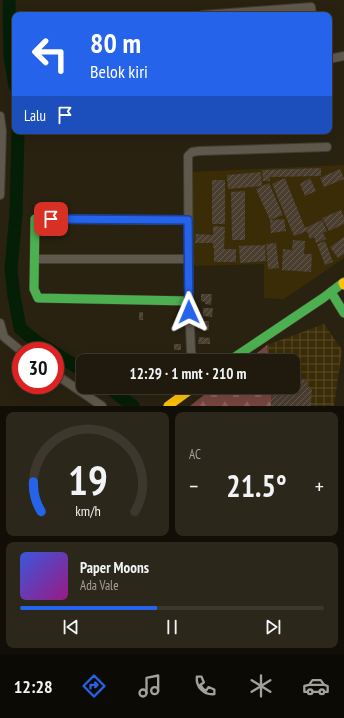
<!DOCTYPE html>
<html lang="id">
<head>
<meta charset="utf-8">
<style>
  :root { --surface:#1f1a0d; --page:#2c271b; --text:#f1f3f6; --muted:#a1a19d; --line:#3c382e; --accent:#2563eb }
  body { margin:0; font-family:"PT Sans Narrow",sans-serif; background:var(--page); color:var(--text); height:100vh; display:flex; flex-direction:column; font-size:15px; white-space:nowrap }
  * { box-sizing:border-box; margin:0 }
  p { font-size:13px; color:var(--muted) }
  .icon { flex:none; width:22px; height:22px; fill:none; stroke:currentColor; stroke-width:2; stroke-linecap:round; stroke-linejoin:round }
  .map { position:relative; height:406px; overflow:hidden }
  .details { display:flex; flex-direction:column; gap:6px; padding:6px; background:#110e07; flex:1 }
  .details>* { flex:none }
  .banner { position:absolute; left:12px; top:12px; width:320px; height:122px; border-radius:8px; box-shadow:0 4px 16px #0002,0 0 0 1px var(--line); background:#2563eb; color:#fff; overflow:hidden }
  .speed { position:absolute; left:12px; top:342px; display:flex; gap:8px; font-size:20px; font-weight:700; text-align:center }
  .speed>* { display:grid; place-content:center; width:52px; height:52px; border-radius:50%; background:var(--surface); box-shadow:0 4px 16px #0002,0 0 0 1px var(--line); line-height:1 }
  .speed .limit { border:6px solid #d22; background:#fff; color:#111 }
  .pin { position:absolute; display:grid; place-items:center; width:34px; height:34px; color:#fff; margin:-17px; border-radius:8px; box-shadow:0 2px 6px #0006 }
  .me { position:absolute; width:44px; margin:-22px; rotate:359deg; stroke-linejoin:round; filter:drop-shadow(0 0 3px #0008) }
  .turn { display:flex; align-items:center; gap:14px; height:84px; padding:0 12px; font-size:18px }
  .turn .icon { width:52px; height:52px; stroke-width:2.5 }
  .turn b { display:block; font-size:28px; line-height:34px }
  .then { display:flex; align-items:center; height:38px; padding:0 12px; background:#0003; gap:8px; font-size:15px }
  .big { font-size:30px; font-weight:600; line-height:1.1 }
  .details .card { flex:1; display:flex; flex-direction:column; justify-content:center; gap:6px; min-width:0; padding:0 14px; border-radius:8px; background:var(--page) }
  .details .dial { align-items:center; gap:0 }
  .dial svg { height:104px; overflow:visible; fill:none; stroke:var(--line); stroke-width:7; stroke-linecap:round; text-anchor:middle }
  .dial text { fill:var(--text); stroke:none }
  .song { display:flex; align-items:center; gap:12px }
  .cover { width:48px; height:48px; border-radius:6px; background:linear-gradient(135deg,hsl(230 70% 55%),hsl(310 70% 35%)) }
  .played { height:4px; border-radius:2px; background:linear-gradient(90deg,var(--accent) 45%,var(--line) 45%) }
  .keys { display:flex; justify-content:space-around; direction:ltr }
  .heat { display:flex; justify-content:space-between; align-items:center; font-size:22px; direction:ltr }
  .details .tiles { flex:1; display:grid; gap:6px; grid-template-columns:1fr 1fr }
  .card:last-child { grid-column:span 2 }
  .trip { position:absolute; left:76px; top:354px; width:224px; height:40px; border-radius:8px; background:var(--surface); box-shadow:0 4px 16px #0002,0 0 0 1px var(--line); font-weight:600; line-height:40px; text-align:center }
  .menu { display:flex; height:64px; justify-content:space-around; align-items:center; background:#0c0a05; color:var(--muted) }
  .menu .icon { width:28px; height:28px }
  .menu .active { color:var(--accent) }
  .menu b { font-size:18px; color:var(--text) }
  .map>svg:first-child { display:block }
  .built { fill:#3a2c06 }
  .industrial { fill:url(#industrial-grid) }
  .forest { fill:url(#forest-firs) }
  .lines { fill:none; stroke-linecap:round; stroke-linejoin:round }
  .river { stroke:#051e06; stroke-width:13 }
  .building { fill:url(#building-hatch) }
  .street-casing { stroke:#423d31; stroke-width:10 }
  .fast-casing { stroke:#423d31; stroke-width:10 }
  .slow-casing { stroke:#423d31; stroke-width:10 }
  .street { stroke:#5f594d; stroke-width:8 }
  .fast { stroke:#4caf50; stroke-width:9 }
  .slow { stroke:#ffc107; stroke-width:9 }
  .route-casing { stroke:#184099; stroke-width:10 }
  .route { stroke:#2563eb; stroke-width:7 }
</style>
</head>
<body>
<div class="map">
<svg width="344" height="406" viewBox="0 0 344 406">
  <defs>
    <pattern id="industrial-grid" width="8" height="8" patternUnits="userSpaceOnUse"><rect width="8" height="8" fill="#3a2c06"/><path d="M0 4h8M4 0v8" fill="none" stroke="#574b2a"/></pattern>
    <pattern id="forest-firs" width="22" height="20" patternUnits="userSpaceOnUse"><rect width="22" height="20" fill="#77463f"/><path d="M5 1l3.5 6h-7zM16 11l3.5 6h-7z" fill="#8b615a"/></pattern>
    <pattern id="building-hatch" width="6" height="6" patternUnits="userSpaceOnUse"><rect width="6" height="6" fill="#493e30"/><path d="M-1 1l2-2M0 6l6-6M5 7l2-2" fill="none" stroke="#645a4d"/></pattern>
  </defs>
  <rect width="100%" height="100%" fill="#292211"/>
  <polygon class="built" points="344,165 344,258 284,299 264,298 264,264 193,266 190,172"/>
  <polygon class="industrial" points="324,324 342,350 334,406 271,406 271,387 293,387 293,361 269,361 267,345"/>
  <g class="forest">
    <polygon points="267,345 269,361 247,361"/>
    <polygon points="214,387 271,387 271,406 190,406"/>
  </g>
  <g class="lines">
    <g class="river">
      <polyline points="9,0 10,57 15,86"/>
      <polyline points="18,131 16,213 11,269 14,296 20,328 34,340 52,351"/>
      <polyline points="55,353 83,371"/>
      <polyline points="108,387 133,406"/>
    </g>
  </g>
  <g class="building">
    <polygon points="321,168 321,176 270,177 270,181 263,181 262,170"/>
    <polygon points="340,169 344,179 324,187 320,178"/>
    <polygon points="261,172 262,186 269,183 283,215 270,220 284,219 286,231 271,233 270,220 256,189 262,186 228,189 227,175"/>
    <polygon points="285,178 305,228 322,220 327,231 323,233 326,239 316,243 314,237 310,239 307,231 294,236 272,184"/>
    <polygon points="310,178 316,191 305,196 300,184"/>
    <rect x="212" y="180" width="13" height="44"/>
    <polygon points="245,191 245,240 232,240 231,192"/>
    <polygon points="341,210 344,217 344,224 329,231 322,218"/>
    <polygon points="213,226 225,227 224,249 236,249 236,262 214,262 214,248 213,248 213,243 195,243 196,234 213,235"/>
    <polygon points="344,237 344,254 338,258 330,247"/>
    <polygon points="293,240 305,241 304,254 312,254 311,272 282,270 283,249 292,250"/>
    <polygon points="325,241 333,262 325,265 317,244"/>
    <polygon points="276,243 279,268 268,269 266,244"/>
    <polygon points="265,245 266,261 240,263 239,246"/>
    <polygon points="201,294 212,294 211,305 205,304 205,302 201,301"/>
    <polygon points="203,308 213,308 212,317 203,316"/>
    <rect x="139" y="312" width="4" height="8"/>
    <polygon points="203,321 209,321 209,330 203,331"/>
    <polygon points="199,337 210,338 210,344 198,344"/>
    <rect x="174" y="344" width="7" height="6"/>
    <polygon points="122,356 133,359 132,361 121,361"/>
    <polygon points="293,380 307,380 307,387 312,387 311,406 271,406 271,387 293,387"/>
  </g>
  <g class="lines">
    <g class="street-casing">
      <g id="street">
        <polyline points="202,15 311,7 312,15"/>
        <polyline points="329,59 344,56"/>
        <polyline points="0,116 2,131 0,195"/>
        <polyline points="35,259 189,259"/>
        <polyline points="0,323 4,337 21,351"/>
        <polyline points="193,361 191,351 189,301 188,156 192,152 199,151 327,147"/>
        <polyline points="55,374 102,406"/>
      </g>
    </g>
    <g class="fast-casing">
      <g id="fast">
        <polyline points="188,220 35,219 34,289 38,298 189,301"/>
        <polyline points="331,292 344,313"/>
        <polyline points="229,361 323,298 344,282"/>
      </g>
    </g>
    <g class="slow-casing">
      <g id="slow">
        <polyline points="343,283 344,285"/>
        <polyline points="168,406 194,387"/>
      </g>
    </g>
    <use href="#street" class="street"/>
    <use href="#fast" class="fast"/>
    <use href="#slow" class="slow"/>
  </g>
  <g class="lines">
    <g class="route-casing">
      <polyline id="route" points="51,219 188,220 189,312"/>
    </g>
    <use href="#route" class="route"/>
  </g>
</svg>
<div class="speed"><div class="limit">30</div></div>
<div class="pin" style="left:51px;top:219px;background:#d93025"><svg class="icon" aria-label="arrive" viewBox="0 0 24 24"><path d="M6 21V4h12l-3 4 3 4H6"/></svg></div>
<svg class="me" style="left:189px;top:312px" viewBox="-20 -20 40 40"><path d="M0-17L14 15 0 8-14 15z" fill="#2563eb" stroke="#fff" stroke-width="4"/></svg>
<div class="trip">12:29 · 1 mnt · 210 m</div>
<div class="banner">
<div class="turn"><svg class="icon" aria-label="left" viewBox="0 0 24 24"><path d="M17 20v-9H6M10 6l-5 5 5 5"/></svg><div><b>80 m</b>Belok kiri</div></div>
<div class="then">Lalu<svg class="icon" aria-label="arrive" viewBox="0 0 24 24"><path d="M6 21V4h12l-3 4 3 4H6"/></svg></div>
</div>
</div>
<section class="details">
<div class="tiles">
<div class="card dial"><svg viewBox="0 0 100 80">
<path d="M14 69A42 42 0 1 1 86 69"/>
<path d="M14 69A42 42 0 0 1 8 46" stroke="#2563eb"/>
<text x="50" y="56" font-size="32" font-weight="700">19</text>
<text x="50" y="72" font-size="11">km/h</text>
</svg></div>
<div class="card"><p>AC</p>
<div class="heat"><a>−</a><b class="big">21.5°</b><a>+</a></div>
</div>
<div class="card">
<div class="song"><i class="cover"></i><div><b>Paper Moons</b><p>Ada Vale</p></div></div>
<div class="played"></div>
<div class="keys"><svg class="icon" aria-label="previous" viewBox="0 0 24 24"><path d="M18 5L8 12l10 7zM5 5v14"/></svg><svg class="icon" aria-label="pause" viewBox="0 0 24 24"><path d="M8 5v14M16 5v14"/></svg><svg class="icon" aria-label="next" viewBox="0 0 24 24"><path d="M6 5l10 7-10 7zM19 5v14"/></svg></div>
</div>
</div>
</section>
<nav class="menu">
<b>12:28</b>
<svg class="icon active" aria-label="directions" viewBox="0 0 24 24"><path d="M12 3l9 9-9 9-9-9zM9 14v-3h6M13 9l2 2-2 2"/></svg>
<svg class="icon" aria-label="music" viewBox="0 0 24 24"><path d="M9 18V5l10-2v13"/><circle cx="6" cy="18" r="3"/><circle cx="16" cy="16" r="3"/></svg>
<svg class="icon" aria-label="phone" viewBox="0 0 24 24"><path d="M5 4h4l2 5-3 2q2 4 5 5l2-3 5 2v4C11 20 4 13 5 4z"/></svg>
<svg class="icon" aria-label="climate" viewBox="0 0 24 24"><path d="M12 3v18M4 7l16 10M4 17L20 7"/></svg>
<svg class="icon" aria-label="car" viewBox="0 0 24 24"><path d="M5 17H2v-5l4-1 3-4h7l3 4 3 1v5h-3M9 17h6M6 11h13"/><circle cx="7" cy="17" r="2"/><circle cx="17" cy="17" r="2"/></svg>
</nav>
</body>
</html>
